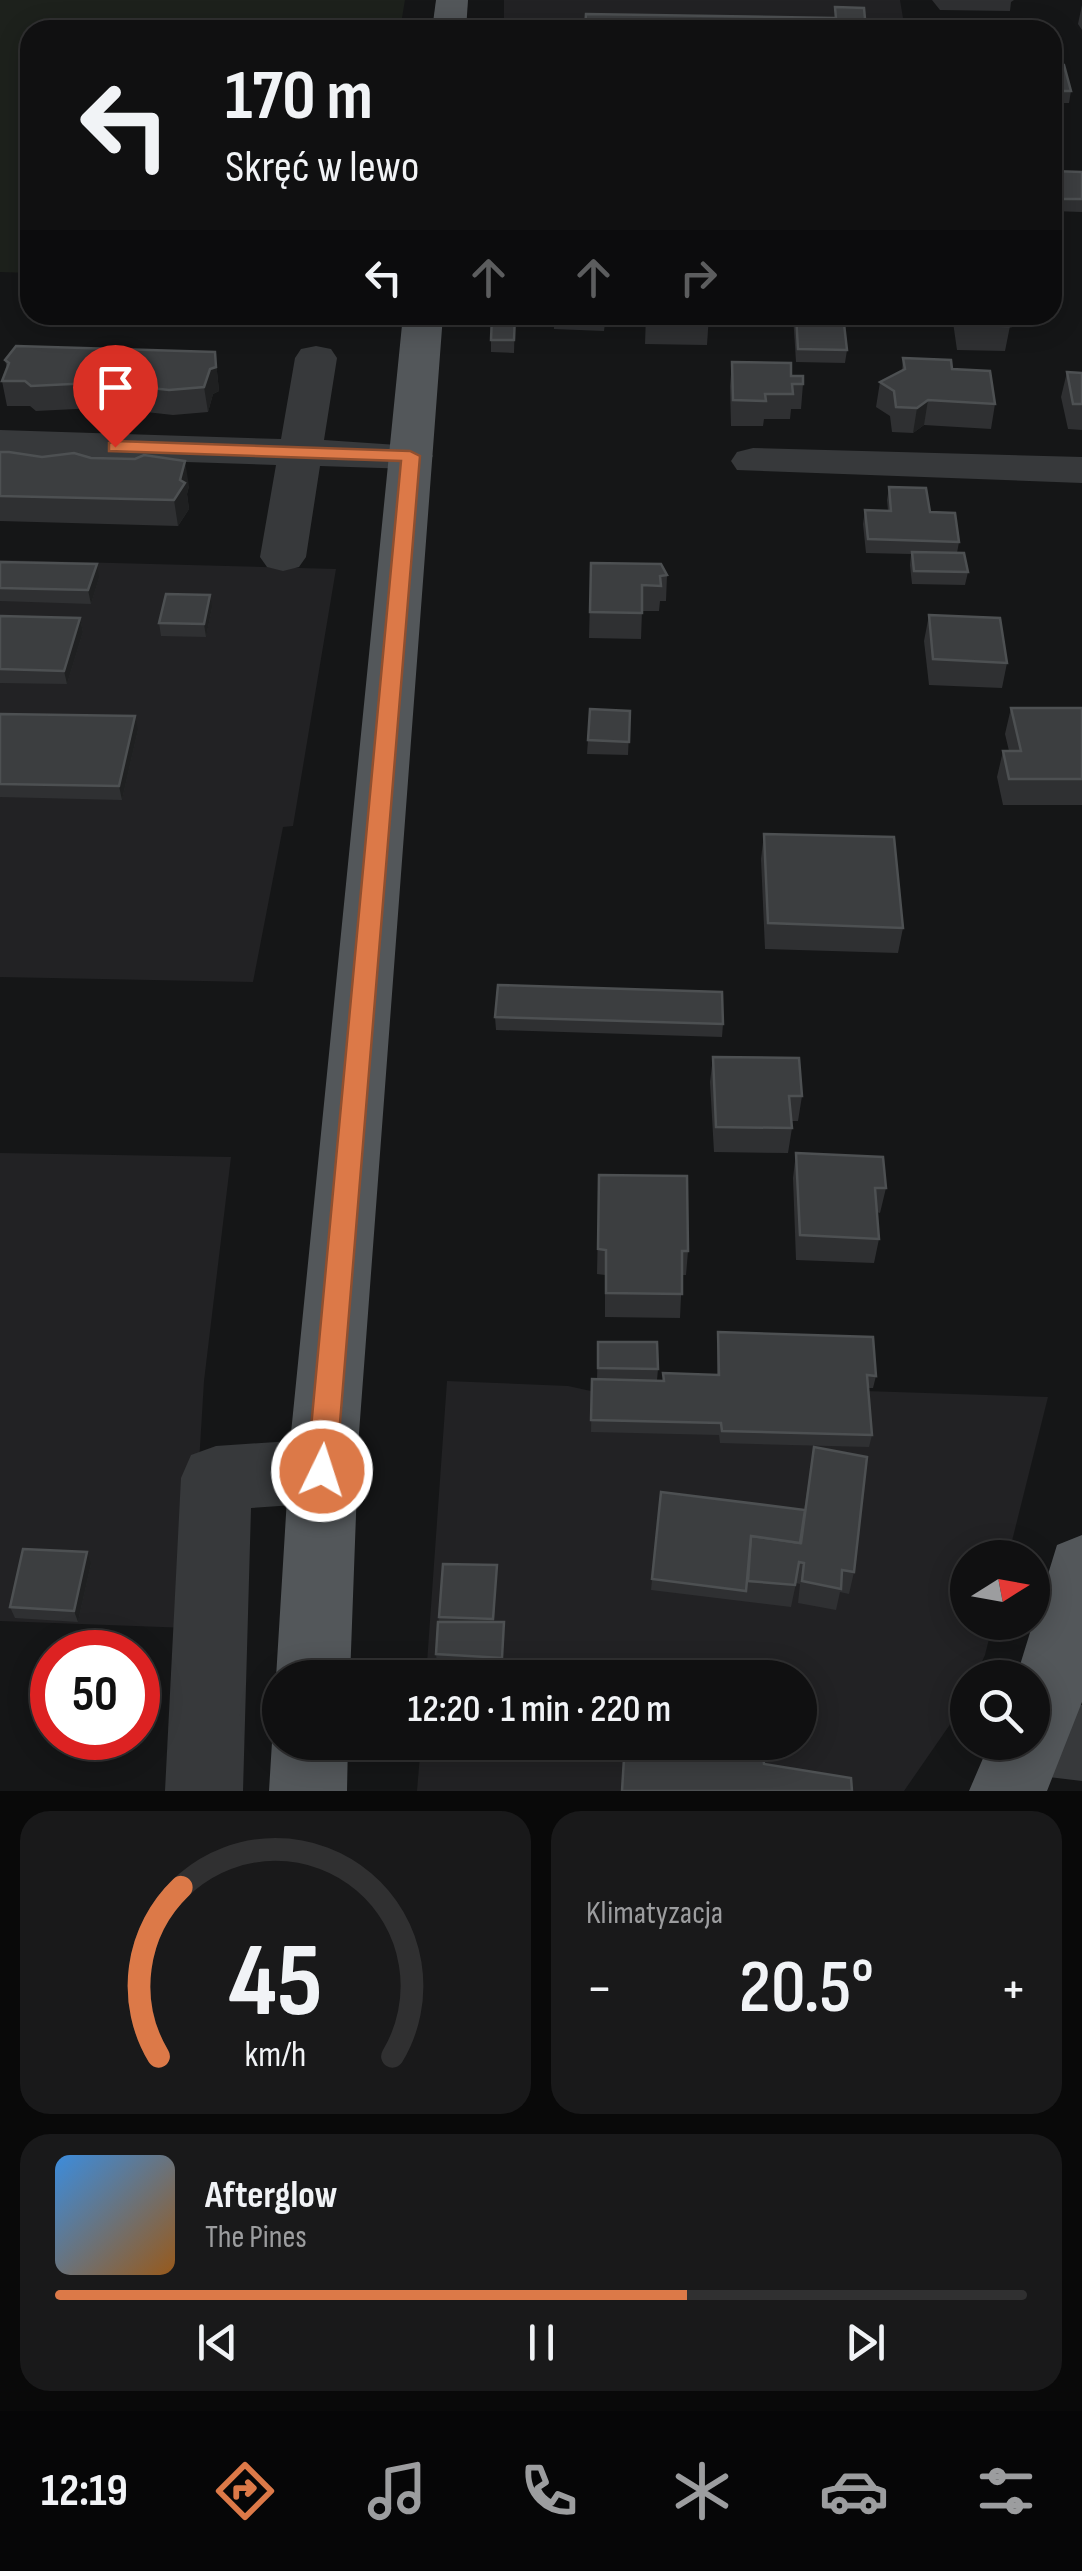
<!DOCTYPE html>
<html lang="pl">
<head>
<meta charset="utf-8">
<style>
  :root { --surface:#101011; --page:#19191a; --text:#f1f3f6; --muted:#9c9d9f; --line:#303031; --accent:#dc7948 }
  body { margin:0; font-family:"Sofia Sans Condensed",sans-serif; background:var(--page); color:var(--text); height:100vh; display:flex; flex-direction:column; font-size:38px; white-space:nowrap }
  * { box-sizing:border-box; margin:0 }
  p { font-size:32px; color:var(--muted) }
  .icon { flex:none; width:55px; height:55px; fill:none; stroke:currentColor; stroke-width:2; stroke-linecap:round; stroke-linejoin:round }
  .map { position:relative; height:1791px; overflow:hidden }
  .side { display:flex; flex-direction:column; gap:20px; padding:20px; background:#090909; flex:1 }
  .side>* { flex:none }
  .banner { position:absolute; left:20px; top:20px; width:1042px; height:305px; border-radius:30px; box-shadow:0 5px 25px #0003,0 0 0 2px var(--line); background:#101011; color:var(--text); overflow:hidden }
  .needle { width:65px; rotate:79deg }
  .controls { position:absolute; left:950px; top:1540px; display:grid; gap:20px }
  .controls a { display:grid; place-items:center; width:100px; height:100px; border-radius:50%; background:var(--surface); box-shadow:0 5px 25px #0003,0 0 0 2px var(--line); font-size:50px }
  .speed { position:absolute; left:30px; top:1630px; display:flex; gap:20px; font-size:50px; font-weight:700; text-align:center }
  .speed>* { display:grid; place-content:center; width:130px; height:130px; border-radius:50%; background:var(--surface); box-shadow:0 5px 25px #0003,0 0 0 2px var(--line); line-height:1 }
  .speed .limit { border:15px solid #d22; background:#fff; color:#111 }
  .pin { position:absolute; display:grid; place-items:center; width:85px; height:85px; color:#fff; margin:-102px -42px; border-radius:50% 50% 50% 0; rotate:-45deg; box-shadow:0 0 10px #0007 }
  .pin .icon { rotate:45deg }
  .me { position:absolute; width:110px; margin:-55px; rotate:4deg; stroke-linejoin:round; filter:drop-shadow(0 0 8px #0008) }
  .turn { display:flex; align-items:center; gap:35px; height:210px; padding:0 40px; font-size:45px }
  .turn .icon { width:130px; height:130px; stroke-width:2.5 }
  .turn b { display:block; font-size:70px; line-height:85px }
  .lanes { display:flex; align-items:center; height:95px; padding:0 40px; background:#0003; justify-content:center; gap:50px; direction:ltr }
  .lanes .off { opacity:.35 }
  .big { font-size:75px; font-weight:600; line-height:1.1 }
  .side .card { flex:1; display:flex; flex-direction:column; justify-content:center; gap:15px; min-width:0; padding:0 35px; border-radius:30px; background:var(--page) }
  .side .dial { align-items:center; gap:0 }
  .dial svg { height:260px; overflow:visible; fill:none; stroke:var(--line); stroke-width:7; stroke-linecap:round; text-anchor:middle }
  .dial text { fill:var(--text); stroke:none }
  .song { display:flex; align-items:center; gap:30px }
  .cover { width:120px; height:120px; border-radius:15px; background:linear-gradient(135deg,hsl(210 70% 55%),hsl(30 70% 35%)) }
  .played { height:10px; border-radius:5px; background:linear-gradient(90deg,var(--accent) 65%,var(--line) 65%) }
  .keys { display:flex; justify-content:space-around; direction:ltr }
  .heat { display:flex; justify-content:space-between; align-items:center; font-size:55px; direction:ltr }
  .side .tiles { flex:1; display:grid; gap:20px; grid-template-columns:1fr 1fr }
  .card:last-child { grid-column:span 2 }
  .trip { position:absolute; left:262px; top:1660px; width:555px; height:100px; border-radius:50px; background:var(--surface); box-shadow:0 5px 25px #0003,0 0 0 2px var(--line); font-weight:600; line-height:100px; text-align:center }
  .tabs { display:flex; height:160px; justify-content:space-around; align-items:center; background:#060607; color:var(--muted) }
  .tabs .icon { width:70px; height:70px }
  .tabs .active { color:var(--accent) }
  .tabs b { font-size:45px; color:var(--text) }
  .map>svg:first-child { display:block }
  .built { fill:#222224 }
  .green { fill:#1d211c }
  .lines { fill:none; stroke-linecap:round; stroke-linejoin:round }
  .minor { fill:#37393b; fill-rule:evenodd }
  .major { fill:#53575a; fill-rule:evenodd }
  .wall { fill:#2f3032 }
  .shaded-wall { fill:#1f2021 }
  .building { fill:#3c3e40; stroke:#4d5052; stroke-width:2.5 }
  .route { fill:#dc7948; stroke:#8f4f2f; stroke-width:2.5 }
</style>
</head>
<body>
<div class="map">
<svg width="1082" height="1791" viewBox="0 0 1082 1791">
  <rect width="100%" height="100%" fill="#151617"/>
  <g class="built">
    <polygon points="504,0 900,0 905,30 504,30"/>
    <polygon points="0,560 336,569 293,826 283,827 253,982 0,977"/>
    <polygon points="0,1153 231,1157 204,1381 189,1628 0,1621"/>
    <polygon points="447,1381 568,1386 591,1391 865,1391 1048,1397 1008,1557 968,1558 968,1622 993,1623 985,1655 975,1677 968,1678 967,1693 960,1710 904,1791 417,1791 421,1743 800,1742 800,1678 426,1677"/>
  </g>
  <polygon class="green" points="0,0 405,0 400,30 30,30 30,273 0,272"/>
  <g class="lines">
    <g class="minor">
      <polygon points="316,346 331,349 337,358 324,440 427,447 433,456 427,465 411,469 320,466 306,557 299,567 283,571 267,567 260,557 276,465 0,456 0,430 281,439 295,358 301,349"/>
      <polygon points="753,448 1082,457 1082,483 737,470 731,461 737,452"/>
      <polygon points="322,1439 347,1448 357,1471 347,1494 322,1503 251,1508 243,1791 165,1791 181,1478 191,1455 216,1446"/>
      <polygon points="1032,1699 1082,1705 1082,1781 1032,1775 1005,1764 996,1742 1032,1742"/>
    </g>
    <g class="major">
      <polygon points="436,0 468,0 466,30 432,30"/>
      <polygon points="403,315 443,315 359,1433 350,1678 280,1678 280,1688 276,1678 291,1433"/>
      <polygon points="1082,1535 1082,1702 1047,1791 969,1791 990,1742 1032,1742 1032,1678 1016,1678 1057,1545"/>
      <polygon points="280,1722 280,1742 348,1742 347,1791 269,1791 272,1742"/>
    </g>
  </g>
  <g class="wall">
    <polygon points="932,0 1014,0 1011,2 1010,11 940,10"/>
    <polygon points="1082,5 1082,30 1078,24"/>
    <polygon points="1052,65 1071,91 1069,103 1052,103"/>
    <polygon points="1052,171 1082,172 1082,212 1052,211"/>
    <polygon points="515,315 514,353 491,352 491,340"/>
    <polygon points="554,315 606,315 604,331 554,329"/>
    <polygon points="646,315 709,315 707,345 645,344"/>
    <polygon points="793,315 843,315 847,350 845,363 796,362"/>
    <polygon points="952,315 1007,315 1010,326 1005,351 957,350"/>
    <polygon points="215,352 219,391 213,394 208,412 173,415 119,409 111,413 96,408 36,411 30,406 7,406 2,381 7,369 5,360"/>
    <polygon points="903,358 952,369 995,404 991,429 924,425 913,433 892,432 890,416 876,407 880,382 902,371"/>
    <polygon points="732,362 791,376 803,384 801,409 791,409 790,419 764,419 763,426 731,426 730,386"/>
    <polygon points="1067,372 1082,373 1082,430 1068,429 1061,397"/>
    <polygon points="0,452 42,457 91,458 189,486 187,494 189,509 178,526 0,521"/>
    <polygon points="889,487 930,512 959,542 957,553 968,572 965,585 912,584 910,565 911,554 866,553 863,524 865,510 888,511 887,500"/>
    <polygon points="0,562 99,578 91,604 0,601"/>
    <polygon points="591,563 667,575 666,601 660,601 659,611 642,611 641,639 589,638"/>
    <polygon points="212,608 206,637 161,636 159,623"/>
    <polygon points="929,615 1007,663 1002,688 929,685 924,641"/>
    <polygon points="0,616 80,618 83,632 67,684 0,683"/>
    <polygon points="1011,708 1082,708 1082,805 1003,805 997,777 1003,751 1009,751 1005,734"/>
    <polygon points="590,709 630,711 628,755 587,754"/>
    <polygon points="0,714 138,730 122,800 0,797"/>
    <polygon points="764,834 903,928 898,953 765,949 761,859"/>
    <polygon points="495,1017 723,1024 722,1037 496,1030"/>
    <polygon points="713,1057 802,1096 798,1121 791,1121 792,1128 788,1153 714,1152 710,1082"/>
    <polygon points="796,1153 886,1188 880,1213 877,1212 879,1239 874,1263 796,1260 793,1178"/>
    <polygon points="599,1175 688,1251 686,1275 682,1275 680,1318 605,1317 605,1275 597,1274"/>
    <polygon points="718,1332 876,1376 873,1388 868,1388 872,1435 869,1447 720,1443 719,1435 591,1432 592,1379 597,1379 598,1342 658,1369 657,1380 663,1381 663,1373 717,1375 717,1345"/>
    <polygon points="814,1447 854,1572 849,1594 840,1592 836,1610 798,1603 800,1584 796,1583 791,1607 651,1590 661,1492 804,1510"/>
    <polygon points="91,1564 78,1622 15,1618 10,1607"/>
    <polygon points="443,1564 497,1565 494,1622 504,1622 502,1669 437,1665 436,1654"/>
  </g>
  <g class="shaded-wall">
    <polygon points="215,352 219,391 213,394 208,412 204,387"/>
    <polygon points="115,384 119,409 111,413 106,388"/>
    <polygon points="928,400 924,425 913,433 917,408"/>
    <polygon points="185,461 189,486 187,494 189,509 178,526 174,500"/>
    <polygon points="97,564 99,578 91,604 88,590"/>
    <polygon points="210,595 212,608 206,637 204,624"/>
    <polygon points="80,618 83,632 67,684 64,671"/>
    <polygon points="135,716 138,730 122,800 119,786"/>
    <polygon points="87,1552 91,1564 78,1622 74,1611"/>
  </g>
  <g class="building">
    <polygon points="835,7 864,8 866,30 837,30"/>
    <polygon points="586,14 834,18 835,30 585,30"/>
    <polygon points="1052,65 1064,65 1071,91 1052,91"/>
    <polygon points="1052,171 1082,172 1082,199 1052,199"/>
    <polygon points="492,315 515,315 514,340 491,340"/>
    <polygon points="554,315 605,315 604,319 554,316"/>
    <polygon points="646,315 709,315 709,321 646,319"/>
    <polygon points="796,315 843,315 847,350 798,349"/>
    <polygon points="959,315 1007,315 1010,326 961,325"/>
    <polygon points="16,346 215,352 216,367 210,369 204,387 169,390 115,384 106,388 92,383 31,386 25,381 2,381 9,363 5,360"/>
    <polygon points="903,358 951,360 952,369 990,371 995,404 928,400 917,408 896,407 894,391 880,382 905,369"/>
    <polygon points="732,362 791,363 791,376 803,376 803,384 792,384 793,394 765,394 766,401 733,400"/>
    <polygon points="1067,372 1082,373 1082,404 1073,404"/>
    <polygon points="0,452 9,452 42,457 74,453 91,458 135,459 144,455 185,461 180,480 185,483 174,500 0,496"/>
    <polygon points="889,487 926,488 930,512 955,513 959,542 868,539 865,510 891,511"/>
    <polygon points="912,552 964,553 968,572 914,571"/>
    <polygon points="0,562 97,564 88,590 0,588"/>
    <polygon points="591,563 661,564 667,575 660,576 661,586 642,585 642,613 590,612"/>
    <polygon points="166,594 210,595 204,624 159,623"/>
    <polygon points="929,615 1000,618 1007,663 933,659"/>
    <polygon points="0,616 80,618 64,671 0,669"/>
    <polygon points="1011,708 1082,708 1082,779 1009,779 1003,751 1021,751"/>
    <polygon points="590,709 630,711 629,742 588,740"/>
    <polygon points="0,714 135,716 119,786 0,784"/>
    <polygon points="764,834 894,837 903,928 768,923"/>
    <polygon points="498,985 722,992 723,1024 495,1017"/>
    <polygon points="713,1057 799,1058 802,1096 789,1096 792,1128 716,1127"/>
    <polygon points="796,1153 883,1157 886,1188 875,1188 879,1239 800,1235"/>
    <polygon points="599,1175 687,1176 688,1251 682,1251 682,1294 606,1293 606,1250 598,1249"/>
    <polygon points="718,1332 873,1337 876,1376 867,1375 872,1435 722,1431 721,1423 591,1420 592,1379 664,1381 663,1373 719,1375"/>
    <polygon points="598,1342 657,1342 658,1369 598,1368"/>
    <polygon points="814,1447 867,1457 854,1572 842,1570 841,1589 802,1581 804,1563 799,1562 795,1585 748,1581 751,1536 801,1543"/>
    <polygon points="661,1492 805,1510 800,1543 751,1536 746,1591 652,1579"/>
    <polygon points="23,1549 87,1552 74,1611 10,1607"/>
    <polygon points="443,1564 497,1565 493,1619 439,1617"/>
    <polygon points="438,1622 504,1622 502,1658 436,1654"/>
    <polygon points="625,1742 685,1742 684,1744 763,1752 764,1764 851,1778 852,1791 622,1791"/>
  </g>
  <polygon class="route" points="115,441 410,451 420,456 336,1471 332,1480 322,1484 312,1480 307,1471 401,461 109,451 109,443"/>
</svg>
<div class="controls">
<a><svg class="needle" viewBox="-14 -14 28 28"><path d="M0-13l5 13h-10z" fill="#e53935"/><path d="M0 13l5-13h-10z" fill="#9c9d9f"/></svg></a>
<a><svg class="icon" aria-label="search" viewBox="0 0 24 24"><circle cx="10" cy="10" r="6"/><path d="M15 15l6 6"/></svg></a>
</div>
<div class="speed"><div class="limit">50</div></div>
<div class="pin" style="left:115px;top:447px;background:#d93025"><svg class="icon" aria-label="arrive" viewBox="0 0 24 24"><path d="M6 21V4h12l-3 4 3 4H6"/></svg></div>
<svg class="me" style="left:322px;top:1471px" viewBox="-20 -20 40 40"><circle r="17" fill="#dc7948" stroke="#fff" stroke-width="3"/><path d="M0-11L8 9 0 5-8 9z" fill="#fff"/></svg>
<div class="trip">12:20 · 1 min · 220 m</div>
<div class="banner">
<div class="turn"><svg class="icon" aria-label="left" viewBox="0 0 24 24"><path d="M17 20v-9H6M10 6l-5 5 5 5"/></svg><div><b>170 m</b>Skręć w lewo</div></div>
<div class="lanes"><svg class="icon" aria-label="left" viewBox="0 0 24 24"><path d="M17 20v-9H6M10 6l-5 5 5 5"/></svg><svg class="icon off" aria-label="ahead" viewBox="0 0 24 24"><path d="M12 20V5M6 11l6-6 6 6"/></svg><svg class="icon off" aria-label="ahead" viewBox="0 0 24 24"><path d="M12 20V5M6 11l6-6 6 6"/></svg><svg class="icon off" aria-label="right" viewBox="0 0 24 24"><path d="M7 20v-9h11M14 6l5 5-5 5"/></svg></div>
</div>
</div>
<section class="side">
<div class="tiles">
<div class="card dial"><svg viewBox="0 0 100 80">
<path d="M14 69A42 42 0 1 1 86 69"/>
<path d="M14 69A42 42 0 0 1 21 17" stroke="#dc7948"/>
<text x="50" y="56" font-size="32" font-weight="700">45</text>
<text x="50" y="72" font-size="11">km/h</text>
</svg></div>
<div class="card"><p>Klimatyzacja</p>
<div class="heat"><a>−</a><b class="big">20.5°</b><a>+</a></div>
</div>
<div class="card">
<div class="song"><i class="cover"></i><div><b>Afterglow</b><p>The Pines</p></div></div>
<div class="played"></div>
<div class="keys"><svg class="icon" aria-label="previous" viewBox="0 0 24 24"><path d="M18 5L8 12l10 7zM5 5v14"/></svg><svg class="icon" aria-label="pause" viewBox="0 0 24 24"><path d="M8 5v14M16 5v14"/></svg><svg class="icon" aria-label="next" viewBox="0 0 24 24"><path d="M6 5l10 7-10 7zM19 5v14"/></svg></div>
</div>
</div>
</section>
<nav class="tabs">
<b>12:19</b>
<svg class="icon active" aria-label="directions" viewBox="0 0 24 24"><path d="M12 3l9 9-9 9-9-9zM9 14v-3h6M13 9l2 2-2 2"/></svg>
<svg class="icon" aria-label="music" viewBox="0 0 24 24"><path d="M9 18V5l10-2v13"/><circle cx="6" cy="18" r="3"/><circle cx="16" cy="16" r="3"/></svg>
<svg class="icon" aria-label="phone" viewBox="0 0 24 24"><path d="M5 4h4l2 5-3 2q2 4 5 5l2-3 5 2v4C11 20 4 13 5 4z"/></svg>
<svg class="icon" aria-label="climate" viewBox="0 0 24 24"><path d="M12 3v18M4 7l16 10M4 17L20 7"/></svg>
<svg class="icon" aria-label="car" viewBox="0 0 24 24"><path d="M5 17H2v-5l4-1 3-4h7l3 4 3 1v5h-3M9 17h6M6 11h13"/><circle cx="7" cy="17" r="2"/><circle cx="17" cy="17" r="2"/></svg>
<svg class="icon" aria-label="filters" viewBox="0 0 24 24"><path d="M4 7h16M4 17h16"/><circle cx="9" cy="7" r="2"/><circle cx="15" cy="17" r="2"/></svg>
</nav>
</body>
</html>
